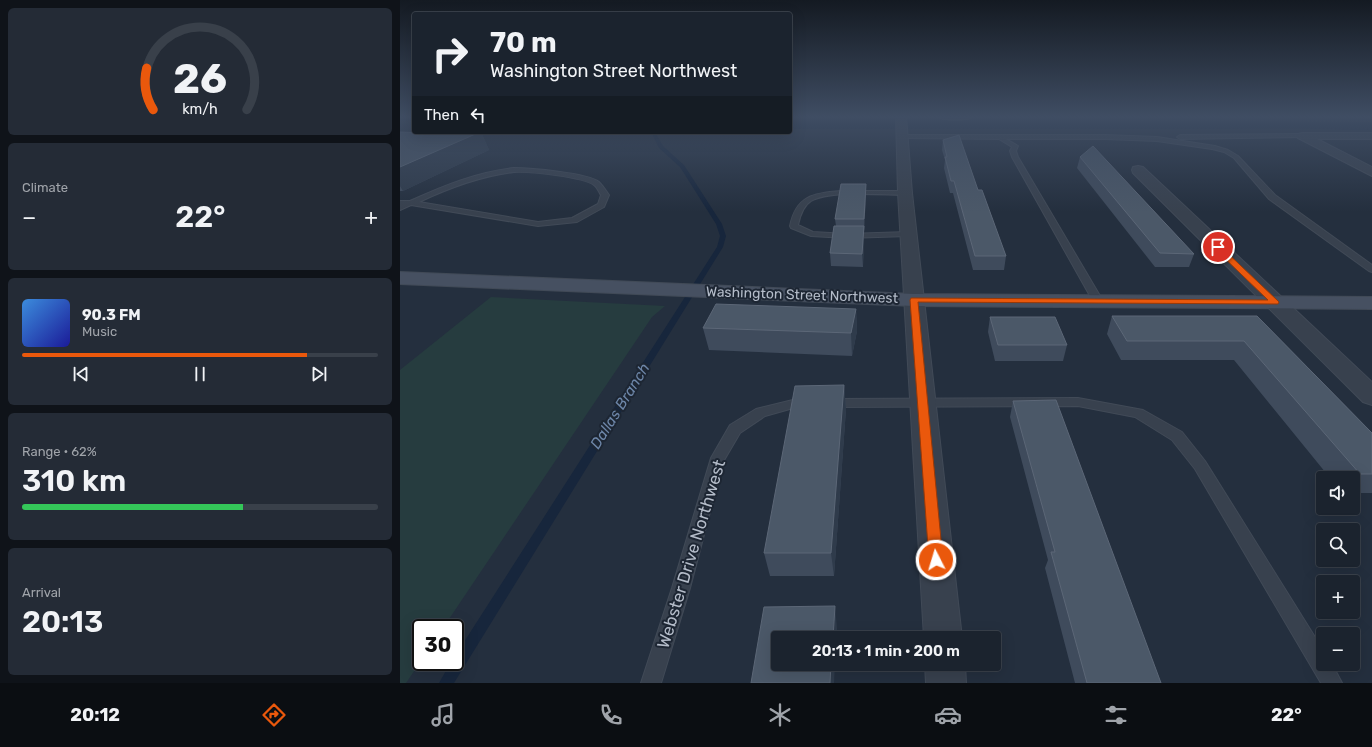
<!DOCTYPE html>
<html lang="en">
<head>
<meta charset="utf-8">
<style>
  :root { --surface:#1b232e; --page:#242b36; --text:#f1f3f6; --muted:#a0a4aa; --line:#39404a; --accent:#ea580c }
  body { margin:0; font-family:Rubik,sans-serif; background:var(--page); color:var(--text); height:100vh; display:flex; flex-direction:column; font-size:15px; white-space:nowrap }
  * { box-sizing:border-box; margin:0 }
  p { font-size:13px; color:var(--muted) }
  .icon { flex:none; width:22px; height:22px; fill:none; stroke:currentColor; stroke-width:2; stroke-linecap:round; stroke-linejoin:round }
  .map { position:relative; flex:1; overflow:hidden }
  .sheet { display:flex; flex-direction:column; gap:8px; padding:8px; background:#0f1319; width:400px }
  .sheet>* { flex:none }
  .guide { position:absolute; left:12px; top:12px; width:380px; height:122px; border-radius:4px; box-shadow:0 4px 16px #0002,0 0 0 1px var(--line); background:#1b232e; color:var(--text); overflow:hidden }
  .buttons { position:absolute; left:916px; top:471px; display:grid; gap:8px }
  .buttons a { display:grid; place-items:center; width:44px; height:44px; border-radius:4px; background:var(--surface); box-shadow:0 4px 16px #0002,0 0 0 1px var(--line); font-size:20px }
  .speed { position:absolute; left:12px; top:619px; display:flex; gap:8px; font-size:20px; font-weight:700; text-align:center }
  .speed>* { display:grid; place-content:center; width:52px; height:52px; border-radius:50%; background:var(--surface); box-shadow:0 4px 16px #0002,0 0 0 1px var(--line); line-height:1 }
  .speed .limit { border:2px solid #111; border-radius:6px; background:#fff; color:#111 }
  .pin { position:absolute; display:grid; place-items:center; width:34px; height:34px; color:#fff; margin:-17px; border:2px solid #fff; border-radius:50%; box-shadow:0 1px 4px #0007 }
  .me { position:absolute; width:44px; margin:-22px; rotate:355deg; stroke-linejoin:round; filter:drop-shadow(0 0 3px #0008) }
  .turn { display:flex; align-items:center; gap:14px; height:84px; padding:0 12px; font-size:18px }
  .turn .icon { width:52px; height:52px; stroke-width:2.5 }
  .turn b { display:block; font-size:28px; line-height:34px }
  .then { display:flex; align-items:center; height:38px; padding:0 12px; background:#0003; gap:8px; font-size:15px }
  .big { font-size:30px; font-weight:600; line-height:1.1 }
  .sheet .tile { flex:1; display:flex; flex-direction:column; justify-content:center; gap:6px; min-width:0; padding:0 14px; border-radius:6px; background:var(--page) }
  .sheet .dial { align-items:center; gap:0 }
  .dial svg { height:104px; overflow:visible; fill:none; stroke:var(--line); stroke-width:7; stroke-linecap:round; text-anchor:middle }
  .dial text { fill:var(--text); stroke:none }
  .song { display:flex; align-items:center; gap:12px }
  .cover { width:48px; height:48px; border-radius:6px; background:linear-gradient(135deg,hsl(210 70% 55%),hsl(240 70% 35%)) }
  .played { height:4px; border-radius:2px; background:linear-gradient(90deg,var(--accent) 80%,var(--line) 80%) }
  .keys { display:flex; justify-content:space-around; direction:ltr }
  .heat { display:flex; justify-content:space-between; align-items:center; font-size:22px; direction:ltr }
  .charge { height:6px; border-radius:3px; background:linear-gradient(90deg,#34c759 62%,var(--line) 0) }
  .trip { position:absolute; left:371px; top:631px; width:230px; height:40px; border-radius:4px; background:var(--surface); box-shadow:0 4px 16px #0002,0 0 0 1px var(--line); font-weight:600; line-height:40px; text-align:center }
  .tab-bar { display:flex; height:64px; justify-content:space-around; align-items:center; background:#0b0e12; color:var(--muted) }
  .tab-bar .icon { width:28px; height:28px }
  .tab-bar .active { color:var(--accent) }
  .tab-bar b { font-size:18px; color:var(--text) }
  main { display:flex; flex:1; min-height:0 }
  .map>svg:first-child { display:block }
  .green { fill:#263c3f }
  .water { fill:#17263c }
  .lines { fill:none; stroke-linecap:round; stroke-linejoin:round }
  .stream { fill:#17263c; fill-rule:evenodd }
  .service-casing { stroke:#414a57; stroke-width:2 }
  .minor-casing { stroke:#414a57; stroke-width:2 }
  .secondary-casing { stroke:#414a57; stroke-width:2 }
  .service { fill:#38414e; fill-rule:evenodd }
  .minor { fill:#38414e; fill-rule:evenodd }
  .secondary { fill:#465061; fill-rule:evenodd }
  .wall { fill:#3f4b5c }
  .shaded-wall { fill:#2f3b4b }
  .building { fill:#4b5868; stroke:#5c6777 }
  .route { fill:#ea580c; stroke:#983908 }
  .labels { text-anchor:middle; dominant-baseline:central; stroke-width:4; stroke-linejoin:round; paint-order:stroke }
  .street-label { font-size:14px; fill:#b4bcc9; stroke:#1d2633 }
  .water-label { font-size:15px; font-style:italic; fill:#6d86a8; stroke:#1d2633 }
  .near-street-label { font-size:17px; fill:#b4bcc9; stroke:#1d2633 }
</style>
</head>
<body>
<main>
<section class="sheet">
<div class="tile dial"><svg viewBox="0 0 100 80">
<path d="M14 69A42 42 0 1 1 86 69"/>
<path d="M14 69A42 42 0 0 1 9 37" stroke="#ea580c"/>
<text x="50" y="56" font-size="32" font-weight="700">26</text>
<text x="50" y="72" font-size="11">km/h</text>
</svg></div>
<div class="tile"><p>Climate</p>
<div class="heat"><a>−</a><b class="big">22°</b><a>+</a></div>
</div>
<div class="tile">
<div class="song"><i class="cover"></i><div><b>90.3 FM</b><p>Music</p></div></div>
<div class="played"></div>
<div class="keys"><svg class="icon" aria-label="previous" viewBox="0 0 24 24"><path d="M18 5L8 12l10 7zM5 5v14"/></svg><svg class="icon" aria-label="pause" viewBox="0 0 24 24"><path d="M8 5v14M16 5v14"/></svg><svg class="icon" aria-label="next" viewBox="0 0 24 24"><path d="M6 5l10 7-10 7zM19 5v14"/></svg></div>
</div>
<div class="tile"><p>Range · 62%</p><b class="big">310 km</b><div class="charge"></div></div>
<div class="tile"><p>Arrival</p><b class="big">20:13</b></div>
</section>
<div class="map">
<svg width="972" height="683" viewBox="0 0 972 683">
  <rect width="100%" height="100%" fill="#242f3e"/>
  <polygon class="green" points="91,297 265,306 252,317 43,628 21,628 21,661 6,683 0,683 0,370"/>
  <path class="water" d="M 521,120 L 972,122 L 972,130 C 901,128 829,129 758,129 C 635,129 513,129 390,129 L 390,121 Z"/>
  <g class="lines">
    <polygon class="stream" points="251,132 255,132 263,146 284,165 322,224 326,236 323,247 54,683 39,683 51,662 55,662 55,656 317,247 320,236 316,224 280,167 259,148"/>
    <g class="service-casing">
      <g id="service">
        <polygon points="902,134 904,135 904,137 780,139 777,137 780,135"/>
        <polygon points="502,135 706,135 757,137 815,146 828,150 838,156 875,195 972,265 972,272 969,271 869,199 834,158 824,152 812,149 757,141 706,139 606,139 618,146 616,151 618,157 703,301 702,303 694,303 612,157 610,151 612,147 599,139 500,138 499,137"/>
        <path d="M 114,168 C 130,168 188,173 199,182 C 203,186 206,191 209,195 L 204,207 L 177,222 L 138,226 L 11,205 L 0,210 L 0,201 L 10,201 C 43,186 77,172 114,168 ZM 114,172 C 129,171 184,177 194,185 C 197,187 199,192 201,195 L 198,204 L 172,218 L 138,222 L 19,202 C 49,188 80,176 114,172 Z"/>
        <path d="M 441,191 L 505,191 L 509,193 L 505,195 C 483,195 429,190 411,201 C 403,206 400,216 398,225 L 413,232 L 447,234 L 508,232 L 512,234 L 508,236 L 447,238 L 411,236 L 391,228 L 390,226 C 396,196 413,193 441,191 Z"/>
        <polygon points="678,398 743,410 782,432 805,461 923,650 923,664 932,664 942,683 921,683 795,469 772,440 735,417 678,406 431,407 427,406 425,403 427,400 431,399"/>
        <polygon points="397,399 410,400 412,403 410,406 397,407 365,416 340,433 323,462 290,588 261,683 241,683 272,588 311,458 330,425 356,409"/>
      </g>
    </g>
    <g class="minor-casing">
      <g id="minor">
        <polygon points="496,116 506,116 512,193 562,638 524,638 498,193"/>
        <path d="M 536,116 L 574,116 C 569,121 541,121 536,116 Z"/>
        <polygon points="902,133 972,133 972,139 917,139 972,167 972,176 898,138 896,136 898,134"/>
        <polygon points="738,166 743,167 972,382 972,405 963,402 733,173 732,170 733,167"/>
        <polygon points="525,664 565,664 566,683 526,683"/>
      </g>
    </g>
    <g class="secondary-casing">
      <polygon id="secondary" points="0,272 514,294 972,297 972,309 514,306 0,284"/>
    </g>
    <use href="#service" class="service"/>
    <use href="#minor" class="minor"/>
    <use href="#secondary" class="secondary"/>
  </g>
  <g class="wall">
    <polygon points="0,132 23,133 81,132 89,150 3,191 0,191"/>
    <polygon points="543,140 578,190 606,256 604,270 573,270 553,193 550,193 544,168 545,160 542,150"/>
    <polygon points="680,157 794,254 789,267 755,267 677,168"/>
    <polygon points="466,184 466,196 464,232 463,267 431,266 430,253 436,226 435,219"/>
    <polygon points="456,309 457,331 452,356 309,350 303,328"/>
    <polygon points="712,316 857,316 972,433 972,493 953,493 953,478 930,478 834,360 721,360 707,334"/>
    <polygon points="590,317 667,345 663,361 595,361 588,332"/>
    <polygon points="444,385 446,409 434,576 370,576 364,553"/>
    <polygon points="613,401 761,683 675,683 645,568 648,560 610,417"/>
  </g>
  <g class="shaded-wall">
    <polygon points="81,132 89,150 3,191 0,186 0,167"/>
    <polygon points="466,184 466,196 464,232 464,219"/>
    <polygon points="464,226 464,239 463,267 462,254"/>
    <polygon points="456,309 457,331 452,356 451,333"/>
    <polygon points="444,385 446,409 434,576 431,553"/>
    <polygon points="435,606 437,628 437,638 433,638"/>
    <polygon points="431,664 435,664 434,683 430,683"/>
  </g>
  <g class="building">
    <polygon points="0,132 23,133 25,132 80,132 0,167"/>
    <polygon points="559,135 578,190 582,190 606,256 575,256 554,181 551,181 545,157 547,157 543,140"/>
    <polygon points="693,146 794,254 760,253 680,157"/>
    <polygon points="441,184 466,184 464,219 435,219"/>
    <polygon points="434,226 464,226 462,254 430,253"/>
    <polygon points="316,304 456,309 451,333 303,328"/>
    <polygon points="712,316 857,316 972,433 972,474 960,474 844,341 727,341"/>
    <polygon points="590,317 655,317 667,345 598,345"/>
    <polygon points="444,385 431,553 364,553 395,386"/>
    <polygon points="656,400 761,683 687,683 651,552 655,552 613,401"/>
    <polygon points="435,606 433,638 378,638 378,664 431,664 430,683 351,683 364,607"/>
  </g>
  <linearGradient id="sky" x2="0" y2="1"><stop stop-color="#141a22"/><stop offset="0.55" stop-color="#3f4d63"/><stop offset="1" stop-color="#3f4d63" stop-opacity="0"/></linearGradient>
  <rect width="972" height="212" fill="url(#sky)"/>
  <polygon class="route" points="818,245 820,246 878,301 879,302 878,304 518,302 543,560 541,565 536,566 531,565 529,560 510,300 511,298 868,300 815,249 815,246"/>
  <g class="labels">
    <g class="street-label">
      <text transform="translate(402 295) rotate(2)">Washington Street Northwest</text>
    </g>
    <g class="water-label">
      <text transform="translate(220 406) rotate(-58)">Dallas Branch</text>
    </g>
    <g class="near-street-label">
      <text transform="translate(291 554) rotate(-73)">Webster Drive Northwest</text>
    </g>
  </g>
</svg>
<div class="buttons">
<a><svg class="icon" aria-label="sound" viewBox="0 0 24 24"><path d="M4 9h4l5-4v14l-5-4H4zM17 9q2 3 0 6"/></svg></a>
<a><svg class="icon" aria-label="search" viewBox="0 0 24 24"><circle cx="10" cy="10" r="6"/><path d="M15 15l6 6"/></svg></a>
<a>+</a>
<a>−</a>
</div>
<div class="speed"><div class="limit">30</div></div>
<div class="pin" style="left:818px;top:247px;background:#d93025"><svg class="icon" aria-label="arrive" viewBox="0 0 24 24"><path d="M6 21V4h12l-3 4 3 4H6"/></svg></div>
<svg class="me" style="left:536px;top:560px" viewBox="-20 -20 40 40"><circle r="17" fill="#ea580c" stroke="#fff" stroke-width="3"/><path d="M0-11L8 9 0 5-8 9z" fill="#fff"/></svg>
<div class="trip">20:13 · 1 min · 200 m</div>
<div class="guide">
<div class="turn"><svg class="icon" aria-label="right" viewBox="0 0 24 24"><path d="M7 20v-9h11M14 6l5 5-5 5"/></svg><div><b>70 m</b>Washington Street Northwest</div></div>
<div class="then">Then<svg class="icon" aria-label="left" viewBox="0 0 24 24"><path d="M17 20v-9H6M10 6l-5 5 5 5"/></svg></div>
</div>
</div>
</main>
<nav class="tab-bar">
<b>20:12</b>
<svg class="icon active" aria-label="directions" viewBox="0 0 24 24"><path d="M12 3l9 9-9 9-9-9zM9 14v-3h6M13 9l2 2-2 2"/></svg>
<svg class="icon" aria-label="music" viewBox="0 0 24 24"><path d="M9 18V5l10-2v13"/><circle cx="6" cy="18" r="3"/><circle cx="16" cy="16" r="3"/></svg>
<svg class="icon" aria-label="phone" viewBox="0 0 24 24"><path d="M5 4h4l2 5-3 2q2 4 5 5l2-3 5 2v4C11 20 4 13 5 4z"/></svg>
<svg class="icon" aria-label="climate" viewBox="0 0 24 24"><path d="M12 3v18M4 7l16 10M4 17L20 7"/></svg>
<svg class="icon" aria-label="car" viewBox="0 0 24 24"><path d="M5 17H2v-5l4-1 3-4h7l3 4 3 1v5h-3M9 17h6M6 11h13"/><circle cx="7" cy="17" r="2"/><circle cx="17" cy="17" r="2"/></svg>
<svg class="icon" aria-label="filters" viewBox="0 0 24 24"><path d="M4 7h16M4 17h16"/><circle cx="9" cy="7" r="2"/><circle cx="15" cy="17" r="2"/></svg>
<b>22°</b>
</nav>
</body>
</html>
